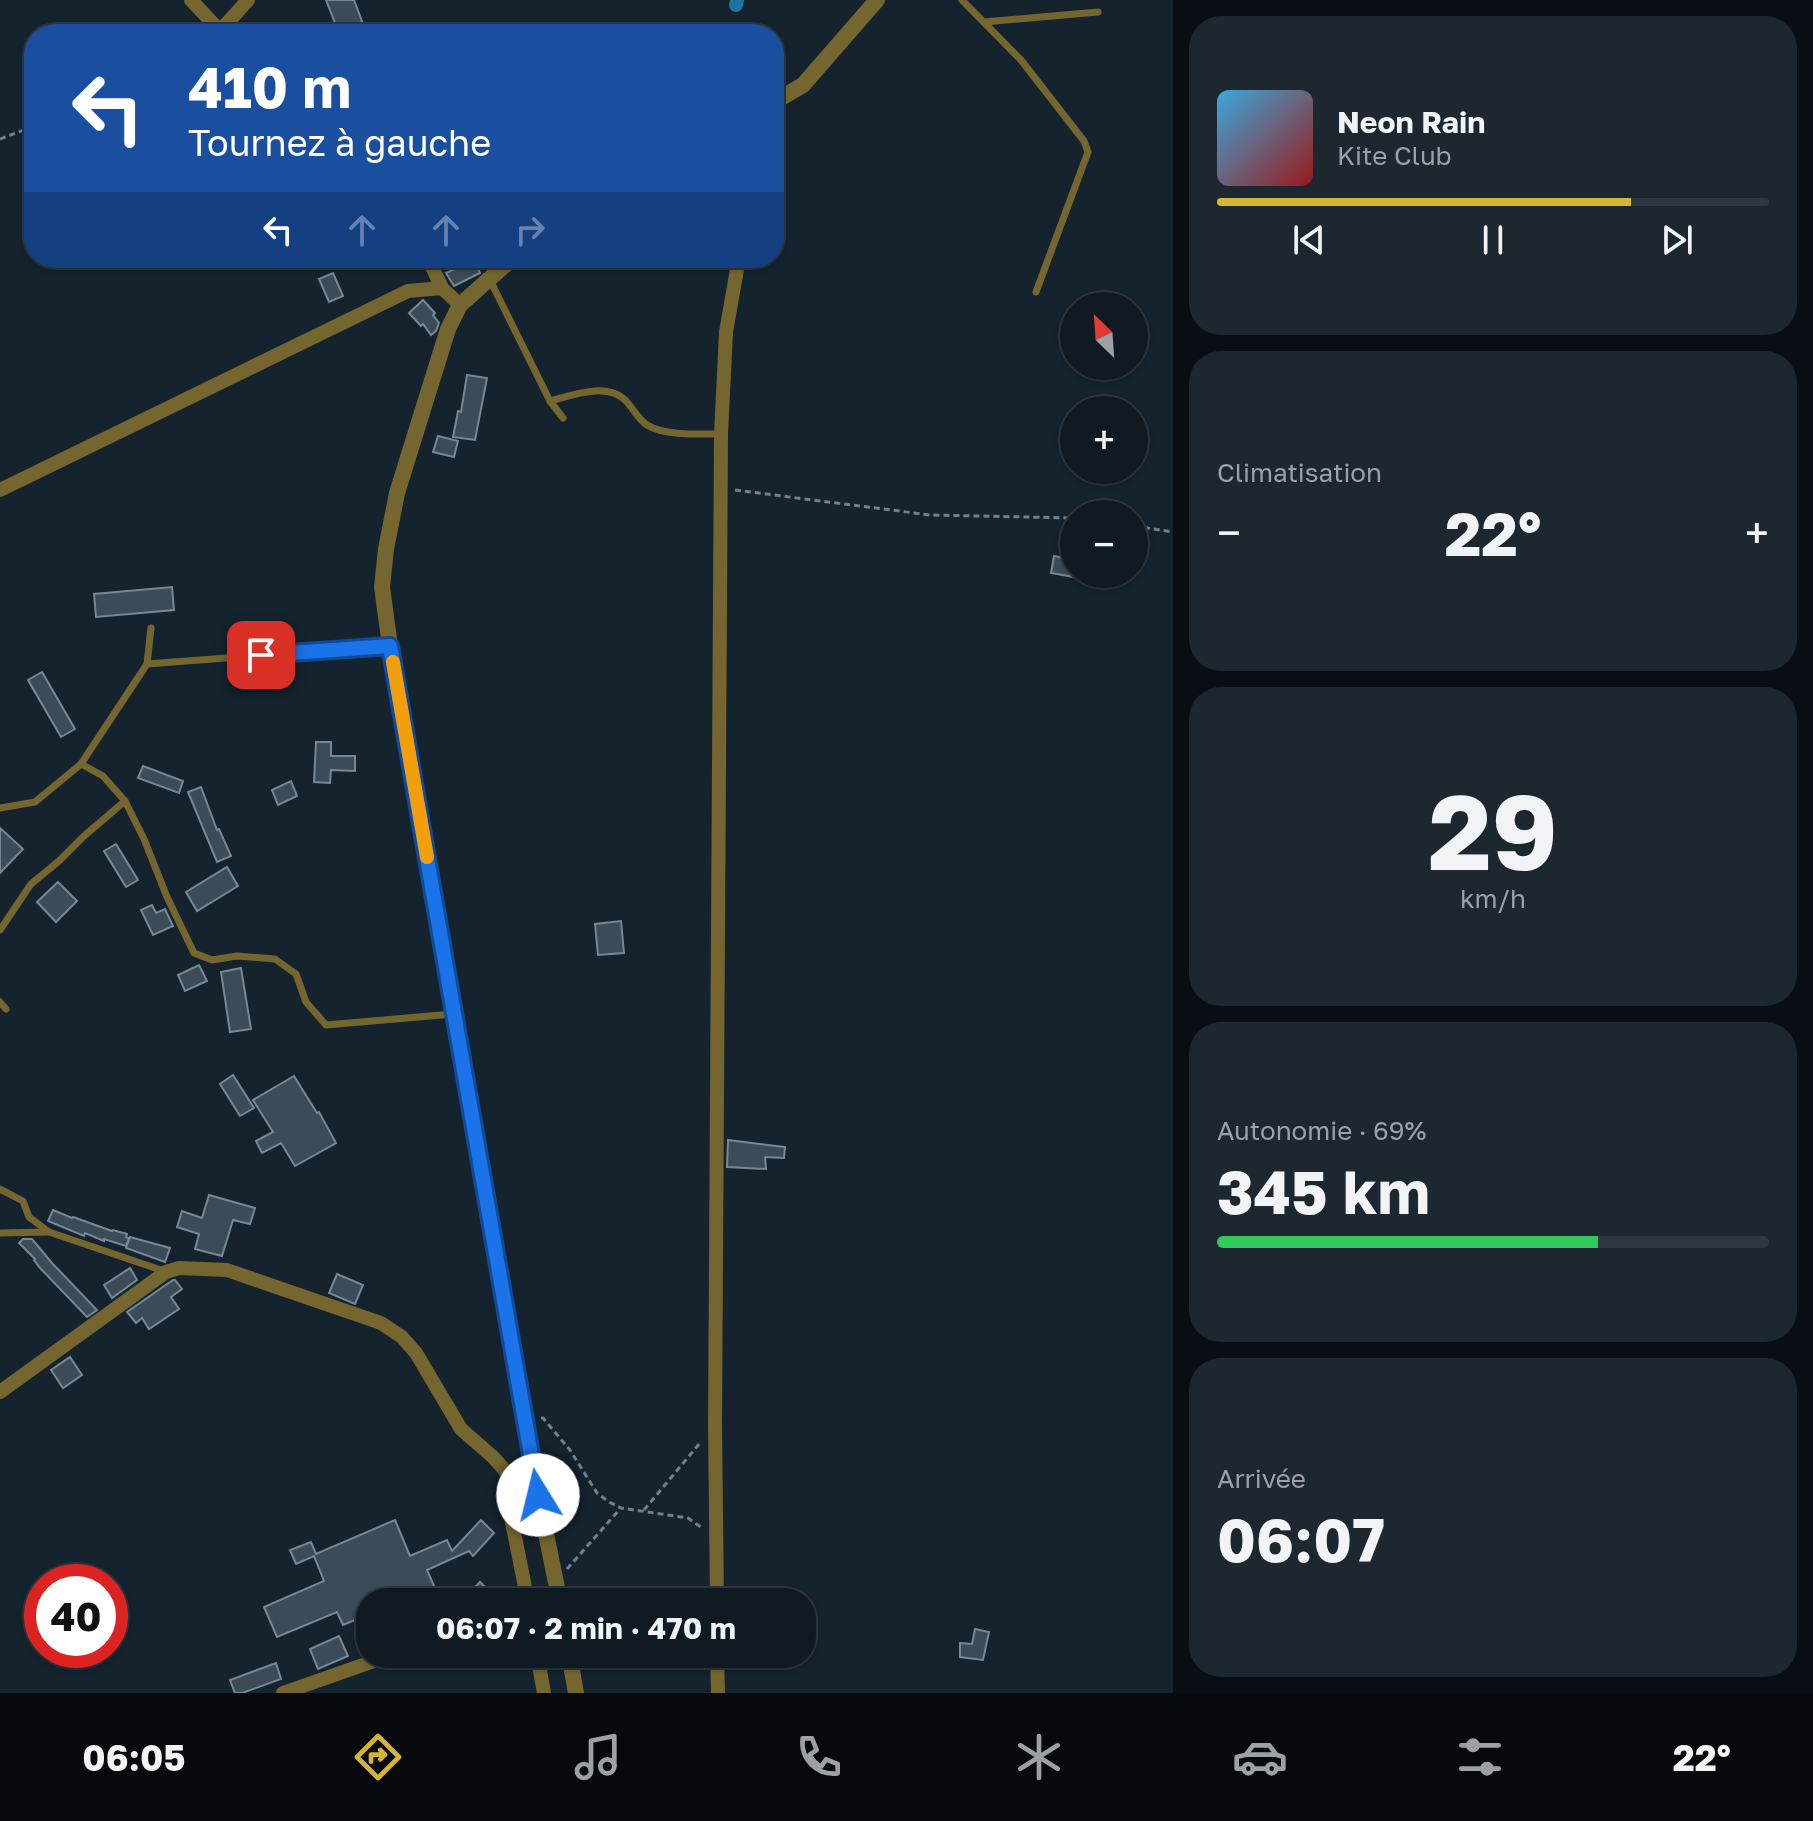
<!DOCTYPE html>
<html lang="fr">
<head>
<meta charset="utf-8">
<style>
  :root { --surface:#0f1a22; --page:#1d272f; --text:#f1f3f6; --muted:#9ba1a5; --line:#2f3840; --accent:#d5b534 }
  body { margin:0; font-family:"Golos Text",sans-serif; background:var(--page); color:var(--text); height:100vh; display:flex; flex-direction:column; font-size:30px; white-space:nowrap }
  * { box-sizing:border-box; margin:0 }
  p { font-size:26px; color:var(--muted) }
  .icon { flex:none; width:44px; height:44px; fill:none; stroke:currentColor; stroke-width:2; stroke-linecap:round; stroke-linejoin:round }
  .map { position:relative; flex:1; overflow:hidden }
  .side { display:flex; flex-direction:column; gap:16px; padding:16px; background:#080e13; width:640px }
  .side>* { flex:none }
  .guide { position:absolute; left:24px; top:24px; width:760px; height:244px; border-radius:32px; box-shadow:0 2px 6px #0004,0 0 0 2px var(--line); background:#1a4fa0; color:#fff; overflow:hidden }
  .needle { width:52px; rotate:335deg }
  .controls { position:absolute; left:1060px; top:292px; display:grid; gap:16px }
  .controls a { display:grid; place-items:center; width:88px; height:88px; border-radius:50%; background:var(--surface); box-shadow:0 2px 6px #0004,0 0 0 2px var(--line); font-size:40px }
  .speed { position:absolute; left:24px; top:1564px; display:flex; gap:16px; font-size:40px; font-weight:700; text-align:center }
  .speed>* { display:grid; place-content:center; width:104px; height:104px; border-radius:50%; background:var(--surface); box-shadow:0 2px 6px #0004,0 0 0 2px var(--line); line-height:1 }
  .speed .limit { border:12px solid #d22; background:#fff; color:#111 }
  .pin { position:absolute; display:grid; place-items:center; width:68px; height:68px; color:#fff; margin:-34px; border-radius:16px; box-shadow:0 4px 12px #0006 }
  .me { position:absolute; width:88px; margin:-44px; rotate:351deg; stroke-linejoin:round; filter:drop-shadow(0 0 6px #0008) }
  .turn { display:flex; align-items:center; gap:28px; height:168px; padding:0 32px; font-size:36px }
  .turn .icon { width:104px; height:104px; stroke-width:2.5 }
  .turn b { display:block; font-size:56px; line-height:68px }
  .lanes { display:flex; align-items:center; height:76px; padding:0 32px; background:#0003; justify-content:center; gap:40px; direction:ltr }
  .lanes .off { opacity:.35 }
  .big { font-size:60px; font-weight:700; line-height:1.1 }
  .side .card { flex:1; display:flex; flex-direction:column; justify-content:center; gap:12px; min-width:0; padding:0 28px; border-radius:32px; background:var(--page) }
  .side .dial { align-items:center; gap:0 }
  .dial b { font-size:104px; line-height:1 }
  .song { display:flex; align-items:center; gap:24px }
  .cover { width:96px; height:96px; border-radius:12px; background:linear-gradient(135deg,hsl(200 70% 55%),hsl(0 70% 35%)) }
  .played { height:8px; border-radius:4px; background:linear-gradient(90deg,var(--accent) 75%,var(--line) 75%) }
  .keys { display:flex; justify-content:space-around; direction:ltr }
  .heat { display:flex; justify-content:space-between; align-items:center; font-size:44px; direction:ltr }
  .charge { height:12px; border-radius:6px; background:linear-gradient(90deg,#34c759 69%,var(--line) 0) }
  .trip { position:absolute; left:356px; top:1588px; width:460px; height:80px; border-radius:32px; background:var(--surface); box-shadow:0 2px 6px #0004,0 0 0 2px var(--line); font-weight:700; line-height:80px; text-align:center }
  .dock { display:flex; height:128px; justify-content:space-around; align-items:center; background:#060a0e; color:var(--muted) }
  .dock .icon { width:56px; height:56px }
  .dock .on { color:var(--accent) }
  .dock b { font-size:36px; color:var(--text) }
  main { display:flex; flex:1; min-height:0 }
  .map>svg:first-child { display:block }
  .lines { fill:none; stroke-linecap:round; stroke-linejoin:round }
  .canal { stroke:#1d73a4; stroke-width:14 }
  .building { fill:#3b4b58; stroke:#768896; stroke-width:2 }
  .path { stroke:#738089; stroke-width:3; stroke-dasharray:6 4; stroke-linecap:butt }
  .service { stroke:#75662f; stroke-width:7 }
  .minor { stroke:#75662f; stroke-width:14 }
  .tertiary { stroke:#75662f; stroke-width:16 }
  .route-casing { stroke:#114b97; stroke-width:20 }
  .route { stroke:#1a73e8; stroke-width:14 }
  .slow { stroke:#f59e0b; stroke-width:14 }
</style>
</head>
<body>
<main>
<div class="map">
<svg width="1173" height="1693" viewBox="0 0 1173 1693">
  <rect width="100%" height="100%" fill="#14232e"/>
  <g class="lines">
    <polyline class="canal" points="736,5 737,0"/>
  </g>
  <g class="building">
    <polygon points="326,0 354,0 363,24 339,33"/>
    <polygon points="474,260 480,273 454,286 446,273"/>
    <polygon points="333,273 343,296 329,302 319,279"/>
    <polygon points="423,300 435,313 433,315 439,323 436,331 431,335 423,324 421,326 409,313"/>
    <polygon points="467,375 487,378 475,440 453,437 458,411 461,412"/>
    <polygon points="438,436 458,441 454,457 433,452"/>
    <polygon points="1054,556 1074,560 1074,577 1051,573"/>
    <polygon points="172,587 174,610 96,617 94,594"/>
    <polygon points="42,672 75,729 61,737 28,680"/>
    <polygon points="316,742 331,742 331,756 355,756 355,771 331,770 330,783 314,782"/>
    <polygon points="143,766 183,781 179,793 138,778"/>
    <polygon points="291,781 297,796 278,805 272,790"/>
    <polygon points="201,787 217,830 219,829 231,856 217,862 188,792"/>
    <polygon points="0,828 23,849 0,873"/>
    <polygon points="116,844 138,880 126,887 104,851"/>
    <polygon points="227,867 238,886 197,911 186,892"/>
    <polygon points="58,882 77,901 56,922 37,902"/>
    <polygon points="152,905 156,913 165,909 173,926 153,935 141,910"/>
    <polygon points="621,921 624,953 598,955 595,924"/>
    <polygon points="199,965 207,981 185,991 178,975"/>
    <polygon points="241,968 251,1029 230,1032 221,972"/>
    <polygon points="233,1075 254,1108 240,1116 220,1084"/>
    <polygon points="294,1076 317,1113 319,1112 336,1143 295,1166 281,1143 262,1153 256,1141 273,1132 253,1100"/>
    <polygon points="728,1140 785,1147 784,1158 765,1157 766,1169 727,1167"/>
    <polygon points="209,1195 255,1208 250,1224 233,1220 222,1256 195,1249 199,1234 177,1227 182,1211 202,1218"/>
    <polygon points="53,1210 72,1218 73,1217 112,1231 113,1230 127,1234 126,1237 129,1238 126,1246 104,1239 104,1241 85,1233 84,1236 48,1221"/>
    <polygon points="130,1237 170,1248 165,1262 126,1248"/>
    <polygon points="23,1239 32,1239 52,1263 97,1310 87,1317 40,1268 34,1260 35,1259 19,1243"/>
    <polygon points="130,1268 137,1280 112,1298 104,1285"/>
    <polygon points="337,1274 363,1285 355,1304 329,1293"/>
    <polygon points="173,1280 175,1280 182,1289 171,1297 179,1309 149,1329 142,1318 136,1323 127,1312"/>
    <polygon points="70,1357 82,1375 63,1388 51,1370"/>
    <polygon points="395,1520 410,1556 447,1540 452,1551 481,1520 494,1533 473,1556 469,1551 427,1570 441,1602 370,1602 370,1614 343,1625 337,1612 277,1637 264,1607 324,1581 314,1556 296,1564 290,1550 311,1542 316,1554"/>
    <polygon points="480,1582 500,1602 461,1602"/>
    <polygon points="975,1629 989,1632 983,1660 960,1657 960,1643 972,1644"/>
    <polygon points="339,1636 348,1656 318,1669 310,1649"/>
    <polygon points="276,1663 281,1679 242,1693 235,1693 230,1680"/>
  </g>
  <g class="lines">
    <g class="path">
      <polyline points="0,139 34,126"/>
      <polyline points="735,490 930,515 1074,518"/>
      <polyline points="1134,526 1173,532"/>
      <polyline points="541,1418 543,1418 570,1450 597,1493 609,1502 621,1508 688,1518 702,1528"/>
      <polyline points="644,1510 700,1443"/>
      <polyline points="567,1569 620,1509"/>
    </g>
    <g class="service">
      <polyline points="962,0 1021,60 1084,141 1088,152 1036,292"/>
      <polyline points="984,22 1098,12"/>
      <polyline points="490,280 550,401 563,418"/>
      <path d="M 550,401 C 573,395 608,381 627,402 C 634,410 638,419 647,425 C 664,436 701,434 721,434"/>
      <polyline points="147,664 388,646"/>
      <polyline points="81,764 103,776 125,801 144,839 167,897 194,953 212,960 237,956 275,959 296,974 306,1002 326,1025 453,1014"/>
      <polyline points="0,808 35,802 81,764 147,664 151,628"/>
      <polyline points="0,930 31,884 59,861 84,836 125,801"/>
      <polyline points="0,1002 6,1009"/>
      <polyline points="0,1189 23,1201 29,1217 49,1232 164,1271"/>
      <polyline points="0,1233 49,1232"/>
    </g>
    <g class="minor">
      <polyline points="191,0 223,34"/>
      <polyline points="220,31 248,0"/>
      <polyline points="428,258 442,288"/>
      <polyline points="0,490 408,291 442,288 460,305"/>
      <polyline points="0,1392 166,1272 179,1268 227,1270 381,1323 402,1337 416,1353 461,1429 493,1457 520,1487 538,1495"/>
      <polyline points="508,1502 528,1602"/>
      <polyline points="717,1602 715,1426 721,434 726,332 739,258"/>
      <polyline points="537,1654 544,1693"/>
      <polyline points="717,1654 718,1693"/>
      <polyline points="283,1693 394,1654"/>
    </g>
    <g class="tertiary">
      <polyline points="774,102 803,85 877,0"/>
      <polyline points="513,258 460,305 448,329 397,493 386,549 382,587 390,646 538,1495 560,1602"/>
      <polyline points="569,1654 576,1693"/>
    </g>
  </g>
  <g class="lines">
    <g class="route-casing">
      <polyline id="route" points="261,655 390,646 538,1495"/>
    </g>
    <use href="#route" class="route"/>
    <polyline class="slow" points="393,662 427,857"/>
  </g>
</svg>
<div class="controls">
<a><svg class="needle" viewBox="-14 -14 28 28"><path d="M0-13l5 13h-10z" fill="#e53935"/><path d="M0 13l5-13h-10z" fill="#9ba1a5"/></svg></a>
<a>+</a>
<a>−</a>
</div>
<div class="speed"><div class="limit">40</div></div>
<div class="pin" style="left:261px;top:655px;background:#d93025"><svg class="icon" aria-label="arrive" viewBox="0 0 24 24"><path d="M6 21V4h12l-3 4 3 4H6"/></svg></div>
<svg class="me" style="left:538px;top:1495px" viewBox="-20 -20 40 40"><circle r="19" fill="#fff"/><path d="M0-13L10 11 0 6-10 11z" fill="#1a73e8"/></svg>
<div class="trip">06:07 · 2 min · 470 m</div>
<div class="guide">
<div class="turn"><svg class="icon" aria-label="left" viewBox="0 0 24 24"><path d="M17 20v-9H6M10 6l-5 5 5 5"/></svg><div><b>410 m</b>Tournez à gauche</div></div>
<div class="lanes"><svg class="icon" aria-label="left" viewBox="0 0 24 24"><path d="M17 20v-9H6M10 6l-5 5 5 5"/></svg><svg class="icon off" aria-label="ahead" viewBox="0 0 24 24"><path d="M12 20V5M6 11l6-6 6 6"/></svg><svg class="icon off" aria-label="ahead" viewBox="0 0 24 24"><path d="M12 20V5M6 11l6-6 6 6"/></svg><svg class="icon off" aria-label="right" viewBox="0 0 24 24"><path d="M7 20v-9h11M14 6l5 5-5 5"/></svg></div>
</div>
</div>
<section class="side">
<div class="card">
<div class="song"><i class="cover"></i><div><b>Neon Rain</b><p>Kite Club</p></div></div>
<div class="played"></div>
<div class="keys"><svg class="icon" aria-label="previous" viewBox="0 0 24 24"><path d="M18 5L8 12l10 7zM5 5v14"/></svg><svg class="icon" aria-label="pause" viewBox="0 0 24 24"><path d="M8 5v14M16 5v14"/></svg><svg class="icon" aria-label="next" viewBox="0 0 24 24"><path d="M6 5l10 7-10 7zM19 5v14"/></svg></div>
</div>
<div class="card"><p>Climatisation</p>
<div class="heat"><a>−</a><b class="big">22°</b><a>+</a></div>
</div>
<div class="card dial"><b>29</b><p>km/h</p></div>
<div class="card"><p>Autonomie · 69%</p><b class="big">345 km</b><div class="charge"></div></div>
<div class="card"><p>Arrivée</p><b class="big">06:07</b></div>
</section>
</main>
<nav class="dock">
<b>06:05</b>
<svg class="icon on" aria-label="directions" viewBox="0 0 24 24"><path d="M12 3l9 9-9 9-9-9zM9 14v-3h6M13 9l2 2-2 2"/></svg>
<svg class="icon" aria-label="music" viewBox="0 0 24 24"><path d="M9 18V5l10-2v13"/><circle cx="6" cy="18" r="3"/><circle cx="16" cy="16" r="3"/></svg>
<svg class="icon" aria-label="phone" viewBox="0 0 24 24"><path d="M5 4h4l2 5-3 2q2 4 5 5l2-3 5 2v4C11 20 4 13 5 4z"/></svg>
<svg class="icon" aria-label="climate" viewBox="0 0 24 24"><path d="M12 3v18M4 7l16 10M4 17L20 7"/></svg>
<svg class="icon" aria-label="car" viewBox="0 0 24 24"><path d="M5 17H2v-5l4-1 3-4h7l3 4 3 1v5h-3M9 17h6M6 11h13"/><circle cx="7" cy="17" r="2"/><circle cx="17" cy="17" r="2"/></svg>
<svg class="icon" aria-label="filters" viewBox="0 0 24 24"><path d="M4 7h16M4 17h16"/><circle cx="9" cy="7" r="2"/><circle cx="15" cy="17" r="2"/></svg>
<b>22°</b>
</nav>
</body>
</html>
